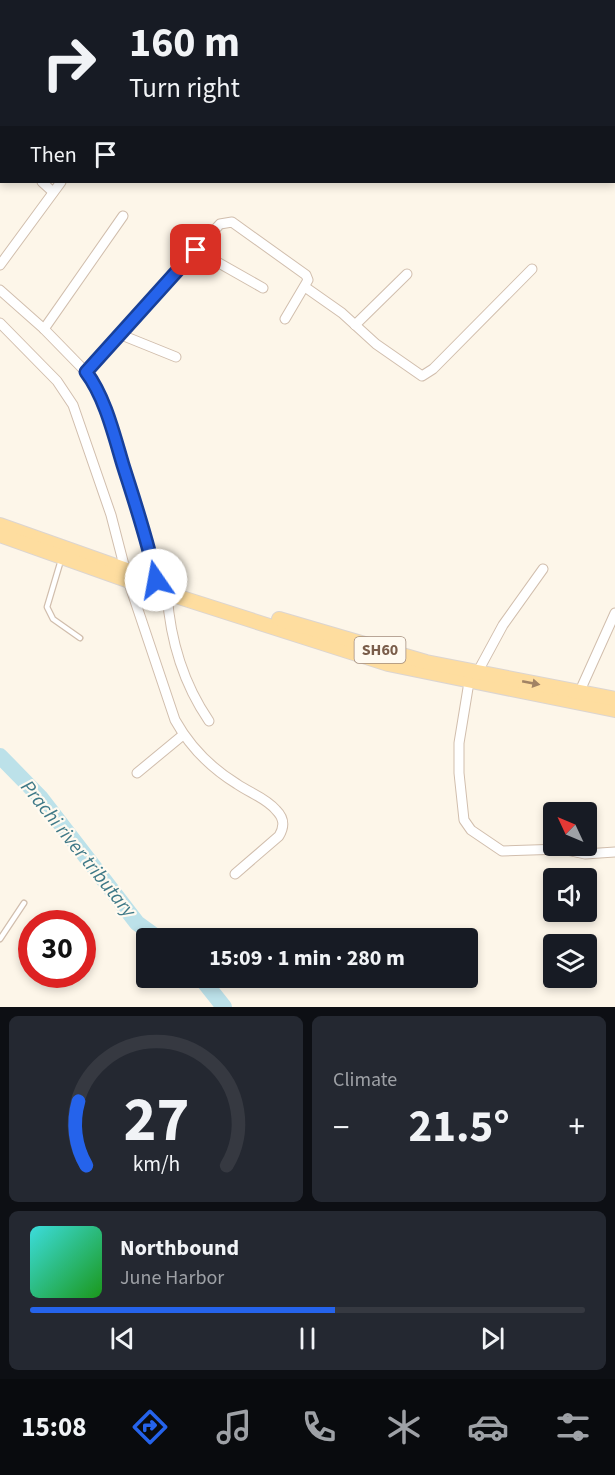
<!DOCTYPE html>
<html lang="en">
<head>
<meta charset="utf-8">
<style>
  :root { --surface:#171b24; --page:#242831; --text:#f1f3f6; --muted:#9ea1a6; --line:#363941; --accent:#2563eb }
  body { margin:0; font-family:"Source Sans 3",sans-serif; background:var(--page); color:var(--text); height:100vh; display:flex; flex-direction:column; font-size:22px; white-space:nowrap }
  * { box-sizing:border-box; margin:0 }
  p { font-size:20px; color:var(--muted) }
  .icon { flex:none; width:33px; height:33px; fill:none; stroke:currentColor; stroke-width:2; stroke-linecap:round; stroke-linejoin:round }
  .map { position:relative; height:1007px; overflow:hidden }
  .sheet { display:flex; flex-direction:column; gap:9px; padding:9px; background:#0d0f14; flex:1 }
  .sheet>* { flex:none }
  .top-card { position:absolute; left:0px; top:0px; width:615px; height:183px; box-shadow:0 3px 9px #0003; background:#171b24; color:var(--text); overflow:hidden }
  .needle { width:39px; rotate:314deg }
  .buttons { position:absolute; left:543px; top:802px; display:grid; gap:12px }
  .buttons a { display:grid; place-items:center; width:54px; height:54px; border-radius:6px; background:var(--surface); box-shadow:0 3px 9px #0003; font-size:30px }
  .speed { position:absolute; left:18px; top:910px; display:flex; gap:12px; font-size:30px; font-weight:700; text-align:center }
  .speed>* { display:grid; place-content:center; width:78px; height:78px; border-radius:50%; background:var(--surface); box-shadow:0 3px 9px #0003; line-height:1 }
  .speed .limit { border:9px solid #d22; background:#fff; color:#111 }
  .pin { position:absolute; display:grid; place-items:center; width:51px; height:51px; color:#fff; margin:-26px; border-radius:12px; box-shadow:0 3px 9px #0006 }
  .me { position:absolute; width:66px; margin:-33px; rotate:348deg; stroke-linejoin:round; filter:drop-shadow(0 0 4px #0008) }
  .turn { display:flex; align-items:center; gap:21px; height:126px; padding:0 30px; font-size:27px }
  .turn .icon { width:78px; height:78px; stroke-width:2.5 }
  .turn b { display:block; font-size:42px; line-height:51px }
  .then { display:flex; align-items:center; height:57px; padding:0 30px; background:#0003; gap:12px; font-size:22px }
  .big { font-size:45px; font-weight:700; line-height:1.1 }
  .sheet .tile { flex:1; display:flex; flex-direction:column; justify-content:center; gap:9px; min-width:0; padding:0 21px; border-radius:9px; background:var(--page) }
  .sheet .dial { align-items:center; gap:0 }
  .dial svg { height:156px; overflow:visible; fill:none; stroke:var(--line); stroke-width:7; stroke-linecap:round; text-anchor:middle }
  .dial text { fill:var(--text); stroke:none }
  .song { display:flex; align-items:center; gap:18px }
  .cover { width:72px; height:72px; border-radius:9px; background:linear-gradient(135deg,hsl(180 70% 55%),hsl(120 70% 35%)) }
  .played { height:6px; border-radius:3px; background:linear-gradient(90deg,var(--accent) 55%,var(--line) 55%) }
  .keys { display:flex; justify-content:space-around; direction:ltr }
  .heat { display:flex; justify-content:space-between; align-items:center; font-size:33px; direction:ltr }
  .sheet .tiles { flex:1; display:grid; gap:9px; grid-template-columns:1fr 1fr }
  .tile:last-child { grid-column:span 2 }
  .trip { position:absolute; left:136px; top:928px; width:342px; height:60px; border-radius:6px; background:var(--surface); box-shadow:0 3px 9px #0003; font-weight:700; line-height:60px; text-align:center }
  .dock { display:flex; height:96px; justify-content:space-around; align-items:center; background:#090b0e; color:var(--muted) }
  .dock .icon { width:42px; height:42px }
  .dock .current { color:var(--accent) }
  .dock b { font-size:27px; color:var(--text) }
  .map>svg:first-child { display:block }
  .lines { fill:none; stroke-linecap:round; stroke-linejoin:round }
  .river { stroke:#bce1e9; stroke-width:16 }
  .lane-casing { stroke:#d1bead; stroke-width:7 }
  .street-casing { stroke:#d1bead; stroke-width:11 }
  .primary-casing { stroke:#dcd5d0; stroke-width:16 }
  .lane { stroke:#fff; stroke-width:4.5 }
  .street { stroke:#fff; stroke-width:9 }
  .primary { stroke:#fedd9f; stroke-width:14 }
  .oneway { fill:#a28364 }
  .route-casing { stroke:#184099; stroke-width:15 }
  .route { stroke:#2563eb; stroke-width:10 }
  .labels { text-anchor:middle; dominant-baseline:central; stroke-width:4.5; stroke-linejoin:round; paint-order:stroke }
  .shield { fill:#fffaf0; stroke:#a28c7c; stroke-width:1.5 }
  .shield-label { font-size:16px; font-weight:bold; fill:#7a5d4a }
  .water-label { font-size:20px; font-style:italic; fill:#3f7987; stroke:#fffaf0 }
</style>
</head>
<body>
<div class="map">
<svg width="615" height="1007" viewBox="0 0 615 1007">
  <rect width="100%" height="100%" fill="#fdf6e9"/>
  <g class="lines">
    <g class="river">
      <polyline points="0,756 40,797 137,923 159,939"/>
      <polyline points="201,978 224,1007"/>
    </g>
    <g class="lane-casing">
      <g id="lane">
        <polyline points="61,560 47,607 53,619 80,638"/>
        <polyline points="0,939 24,903"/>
      </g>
    </g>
    <g class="street-casing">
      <g id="street">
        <polyline points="197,2 200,0"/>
        <polyline points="0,39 2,38"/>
        <polyline points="0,143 2,144"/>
        <polyline points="42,182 53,192"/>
        <polyline points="196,250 263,288"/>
        <polyline points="0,265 61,182"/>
        <polyline points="305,287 342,313 376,344 422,376 433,369 532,269"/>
        <polyline points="0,290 44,329 86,372 95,387 114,434 156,580"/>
        <polyline points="0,323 57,381 73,405 111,515 125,569"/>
        <polyline points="355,325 407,274"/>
        <polyline points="44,329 123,216"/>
        <polyline points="119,334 176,357"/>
        <polyline points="86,372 220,224 232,222 306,275 308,280 285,319"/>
        <path d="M 128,580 L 175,720 C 190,747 211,768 237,784 C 250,793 266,798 276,810 C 284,818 285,826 279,836 L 235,874"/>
        <path d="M 167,593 C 170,638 183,683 209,721"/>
        <polyline points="477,673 503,625 543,569"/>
        <polyline points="469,682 459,743 459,773 464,820 471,830 502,851 562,849 585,854 615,852"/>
        <polyline points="579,693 615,613"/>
        <polyline points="137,773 183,735"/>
      </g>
    </g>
    <g class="primary-casing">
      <g id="primary">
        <polyline points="0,525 158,581"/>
        <polyline points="0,535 132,582 388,664 615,710"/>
        <polyline points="279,619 426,662 615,699"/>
      </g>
    </g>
    <use href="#lane" class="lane"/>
    <use href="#street" class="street"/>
    <use href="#primary" class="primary"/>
  </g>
  <defs><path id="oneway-solid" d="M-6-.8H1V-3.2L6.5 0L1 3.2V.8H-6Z" transform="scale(1.5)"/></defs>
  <use class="oneway" href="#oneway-solid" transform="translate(531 683) rotate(11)"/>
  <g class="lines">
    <g class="route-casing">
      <path id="route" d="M 156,580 C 148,541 135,503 123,465 C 114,435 105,397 86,372 L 196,250"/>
    </g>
    <use href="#route" class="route"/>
  </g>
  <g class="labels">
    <rect class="shield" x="354.5" y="637" width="51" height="26" rx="4.5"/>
    <g class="shield-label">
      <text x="380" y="650">SH60</text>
    </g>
    <g class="water-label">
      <text transform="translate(78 849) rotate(51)">Prachi river tributary</text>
    </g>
  </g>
</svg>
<div class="buttons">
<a><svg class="needle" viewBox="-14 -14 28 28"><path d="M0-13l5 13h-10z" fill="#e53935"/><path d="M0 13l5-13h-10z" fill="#9ea1a6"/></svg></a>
<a><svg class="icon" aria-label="sound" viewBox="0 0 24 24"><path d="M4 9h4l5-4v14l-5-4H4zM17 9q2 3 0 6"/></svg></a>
<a><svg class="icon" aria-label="layers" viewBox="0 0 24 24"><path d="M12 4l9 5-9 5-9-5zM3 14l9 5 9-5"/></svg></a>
</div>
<div class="speed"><div class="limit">30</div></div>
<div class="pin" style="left:196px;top:250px;background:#d93025"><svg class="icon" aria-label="arrive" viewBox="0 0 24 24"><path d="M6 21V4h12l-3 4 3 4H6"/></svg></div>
<svg class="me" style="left:156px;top:580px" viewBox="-20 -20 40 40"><circle r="19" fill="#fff"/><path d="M0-13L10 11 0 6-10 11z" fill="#2563eb"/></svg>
<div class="trip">15:09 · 1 min · 280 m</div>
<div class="top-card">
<div class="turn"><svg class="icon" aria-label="right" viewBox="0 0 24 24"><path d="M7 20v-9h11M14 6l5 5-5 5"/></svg><div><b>160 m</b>Turn right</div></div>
<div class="then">Then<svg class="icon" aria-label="arrive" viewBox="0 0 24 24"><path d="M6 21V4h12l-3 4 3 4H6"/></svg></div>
</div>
</div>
<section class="sheet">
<div class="tiles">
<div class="tile dial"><svg viewBox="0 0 100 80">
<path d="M14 69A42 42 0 1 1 86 69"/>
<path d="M14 69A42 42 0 0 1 10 36" stroke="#2563eb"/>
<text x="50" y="56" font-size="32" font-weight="700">27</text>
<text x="50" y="72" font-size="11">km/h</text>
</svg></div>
<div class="tile"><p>Climate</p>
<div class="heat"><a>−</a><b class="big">21.5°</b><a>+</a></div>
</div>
<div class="tile">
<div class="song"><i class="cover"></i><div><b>Northbound</b><p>June Harbor</p></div></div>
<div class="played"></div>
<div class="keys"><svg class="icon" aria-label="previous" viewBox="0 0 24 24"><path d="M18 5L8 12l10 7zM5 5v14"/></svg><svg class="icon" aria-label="pause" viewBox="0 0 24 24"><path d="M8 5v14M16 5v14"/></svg><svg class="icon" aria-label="next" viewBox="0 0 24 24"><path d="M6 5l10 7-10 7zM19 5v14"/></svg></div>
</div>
</div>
</section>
<nav class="dock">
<b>15:08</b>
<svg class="icon current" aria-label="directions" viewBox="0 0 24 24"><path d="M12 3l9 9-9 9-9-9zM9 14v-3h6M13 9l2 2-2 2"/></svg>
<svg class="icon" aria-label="music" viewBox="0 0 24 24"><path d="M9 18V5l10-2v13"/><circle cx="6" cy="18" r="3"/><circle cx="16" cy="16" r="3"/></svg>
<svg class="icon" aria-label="phone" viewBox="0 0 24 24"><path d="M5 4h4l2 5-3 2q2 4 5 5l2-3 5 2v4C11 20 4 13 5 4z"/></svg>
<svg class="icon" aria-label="climate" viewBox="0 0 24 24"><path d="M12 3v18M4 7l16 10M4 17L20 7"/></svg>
<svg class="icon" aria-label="car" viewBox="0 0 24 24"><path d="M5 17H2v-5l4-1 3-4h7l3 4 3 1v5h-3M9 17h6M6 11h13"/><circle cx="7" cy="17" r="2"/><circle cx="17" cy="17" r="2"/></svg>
<svg class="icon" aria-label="filters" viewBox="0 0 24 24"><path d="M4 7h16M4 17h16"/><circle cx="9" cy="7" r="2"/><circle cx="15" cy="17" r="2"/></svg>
</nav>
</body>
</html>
